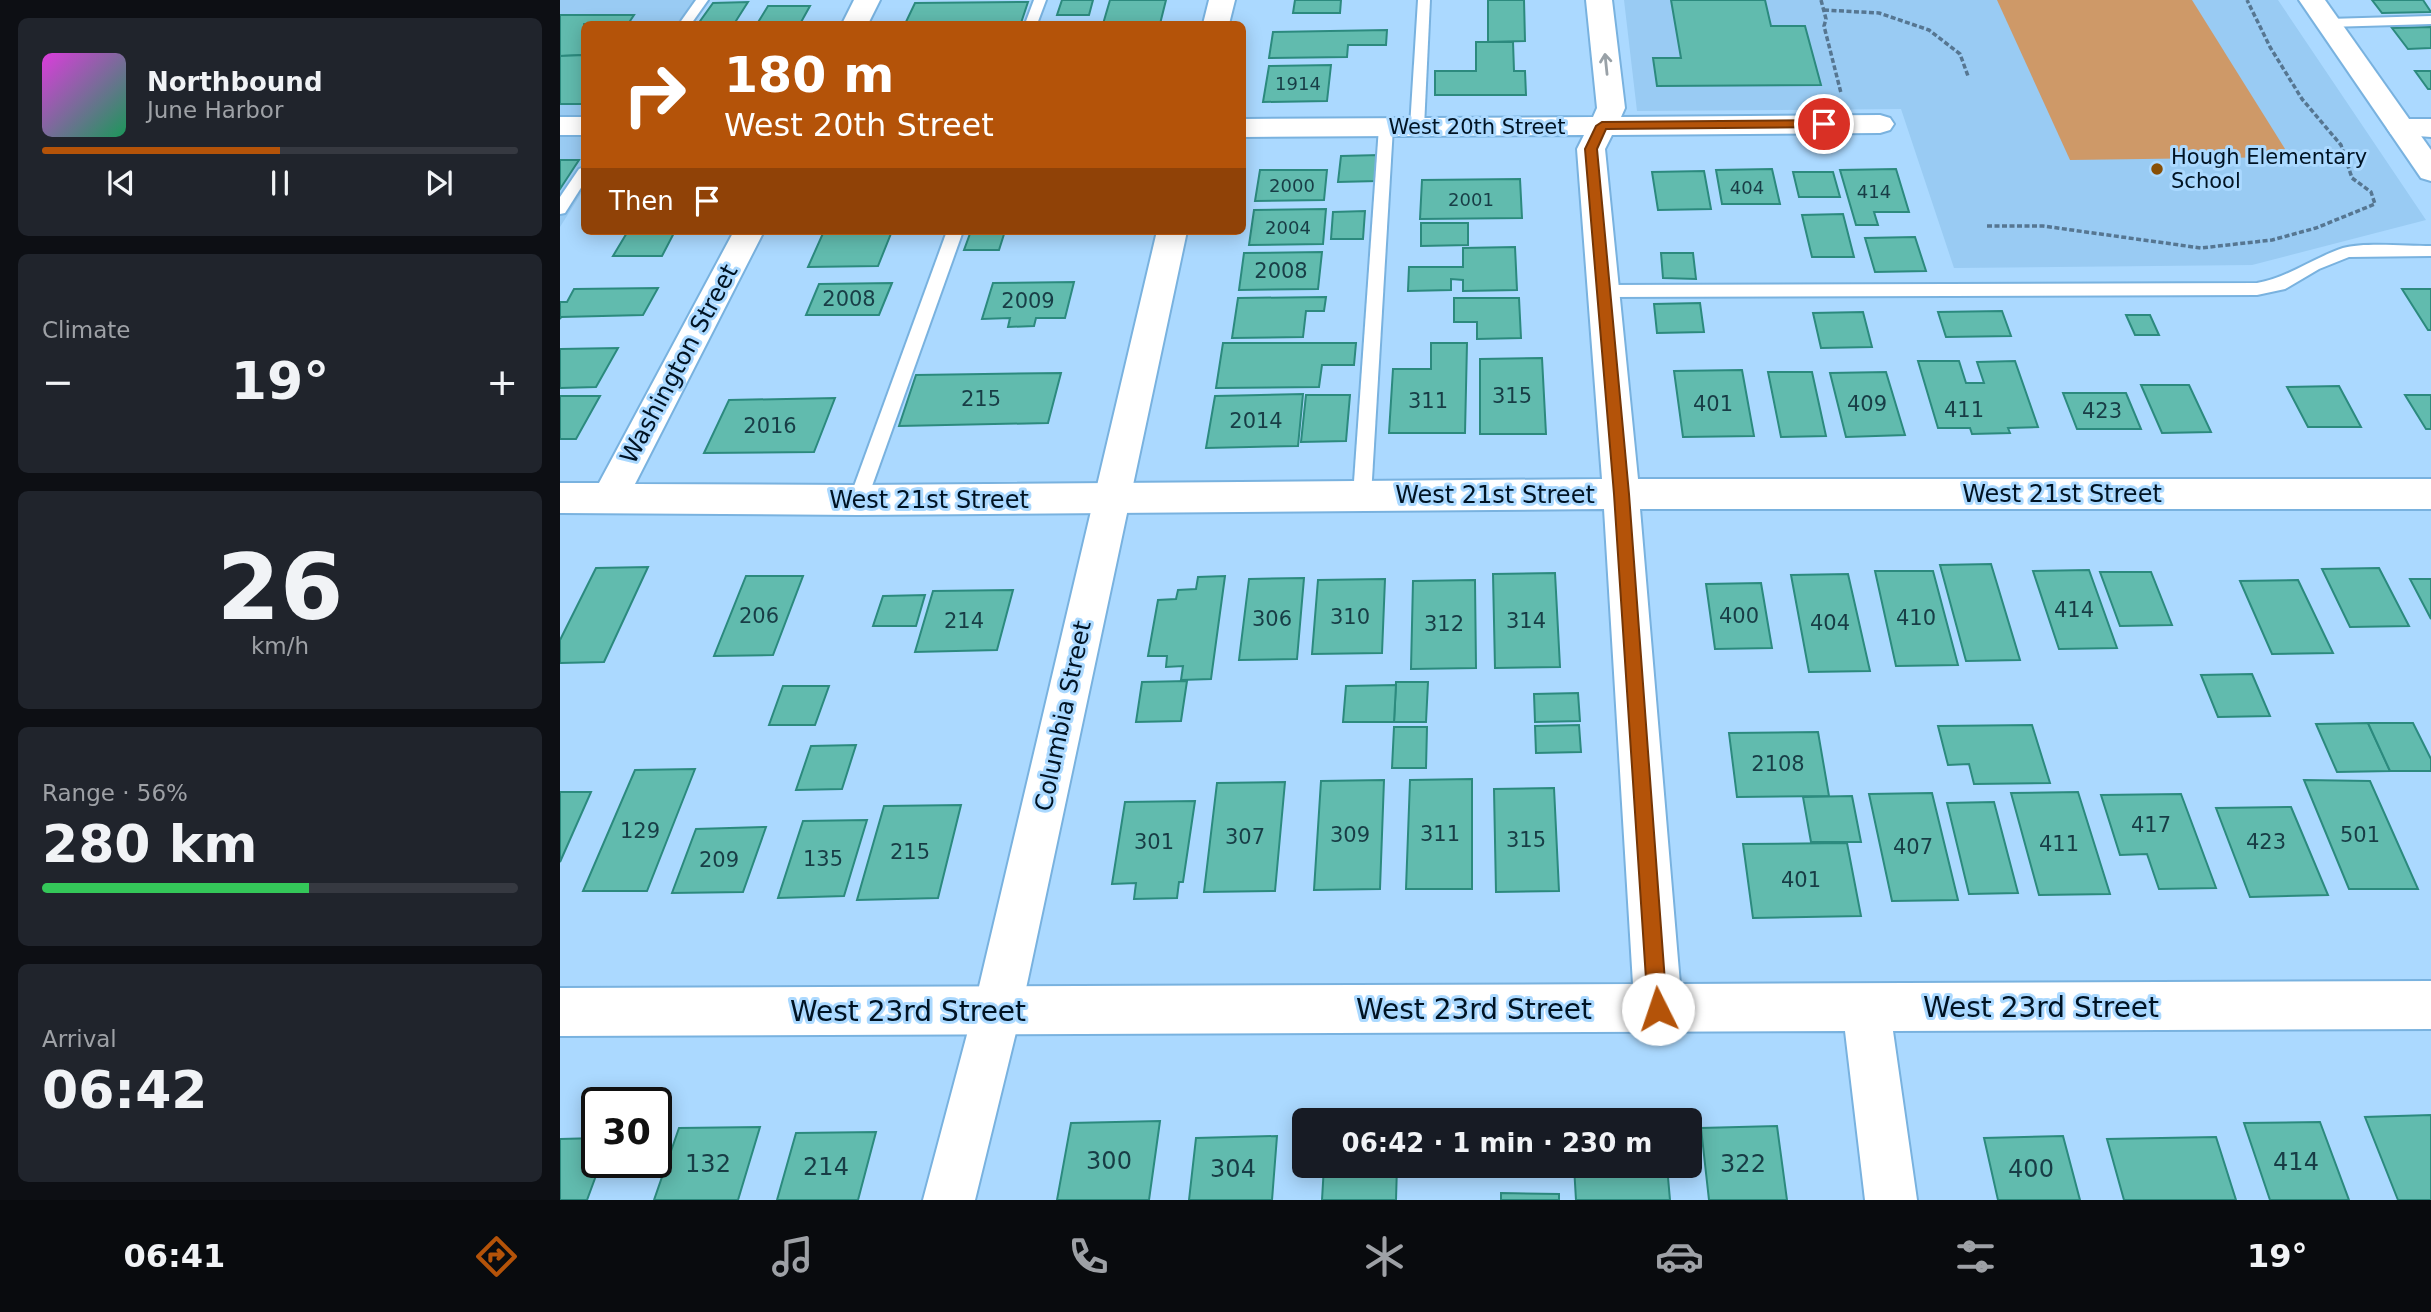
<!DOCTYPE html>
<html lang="en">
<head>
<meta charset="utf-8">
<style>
  :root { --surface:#171b24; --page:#20242c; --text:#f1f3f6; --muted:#9ea1a6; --line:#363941; --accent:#b45309 }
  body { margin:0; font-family:"DejaVu Sans",sans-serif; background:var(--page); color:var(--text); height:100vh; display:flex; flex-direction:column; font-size:26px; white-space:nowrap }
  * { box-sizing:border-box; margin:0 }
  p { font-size:23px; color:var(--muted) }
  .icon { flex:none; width:38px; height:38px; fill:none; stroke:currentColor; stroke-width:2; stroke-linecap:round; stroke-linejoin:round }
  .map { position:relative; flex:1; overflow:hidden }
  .drawer { display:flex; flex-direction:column; gap:18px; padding:18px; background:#0d0f14; width:560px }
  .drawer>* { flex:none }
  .hud { position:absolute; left:21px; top:21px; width:665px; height:214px; border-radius:10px; box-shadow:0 4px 18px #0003; background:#b45309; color:#fff; overflow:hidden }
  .speed { position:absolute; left:21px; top:1087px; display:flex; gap:14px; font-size:35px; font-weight:700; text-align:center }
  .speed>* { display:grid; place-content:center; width:91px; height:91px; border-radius:50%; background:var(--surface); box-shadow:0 4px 18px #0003; line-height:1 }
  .speed .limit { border:4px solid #111; border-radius:10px; background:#fff; color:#111 }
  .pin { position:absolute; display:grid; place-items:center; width:60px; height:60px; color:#fff; margin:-30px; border:4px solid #fff; border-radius:50%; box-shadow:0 2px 7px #0007 }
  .me { position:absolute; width:77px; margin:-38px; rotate:356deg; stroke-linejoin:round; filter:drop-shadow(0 0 5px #0008) }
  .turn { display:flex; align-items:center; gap:24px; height:147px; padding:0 28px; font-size:32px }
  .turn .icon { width:91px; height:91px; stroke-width:2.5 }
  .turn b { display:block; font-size:49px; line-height:60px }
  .then { display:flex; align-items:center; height:66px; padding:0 28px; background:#0003; gap:14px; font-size:26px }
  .big { font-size:52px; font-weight:600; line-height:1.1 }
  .drawer .tile { flex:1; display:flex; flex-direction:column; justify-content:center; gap:10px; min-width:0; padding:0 24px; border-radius:10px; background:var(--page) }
  .drawer .dial { align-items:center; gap:0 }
  .dial b { font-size:91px; line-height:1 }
  .song { display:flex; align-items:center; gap:21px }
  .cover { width:84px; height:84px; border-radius:10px; background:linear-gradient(135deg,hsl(300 70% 55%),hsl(150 70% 35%)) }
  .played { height:7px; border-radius:4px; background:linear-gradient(90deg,var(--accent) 50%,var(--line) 50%) }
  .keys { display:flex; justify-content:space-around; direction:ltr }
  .heat { display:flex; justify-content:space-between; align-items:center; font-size:38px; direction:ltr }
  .charge { height:10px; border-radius:5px; background:linear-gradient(90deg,#34c759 56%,var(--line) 0) }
  .trip { position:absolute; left:732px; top:1108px; width:410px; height:70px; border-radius:10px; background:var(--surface); box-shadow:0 4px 18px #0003; font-weight:600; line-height:70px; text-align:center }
  .menu { display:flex; height:112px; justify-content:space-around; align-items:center; background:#090b0e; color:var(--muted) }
  .menu .icon { width:49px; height:49px }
  .menu .active { color:var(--accent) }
  .menu b { font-size:32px; color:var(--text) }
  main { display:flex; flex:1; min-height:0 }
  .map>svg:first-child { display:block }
  .built { fill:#99cbf3 }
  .green { fill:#ce9968 }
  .building { fill:#61bbae; stroke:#2c8a7e; stroke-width:2 }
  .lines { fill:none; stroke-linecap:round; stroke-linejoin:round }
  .lane-casing { stroke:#79b2df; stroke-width:4 }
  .street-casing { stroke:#79b2df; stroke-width:4 }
  .secondary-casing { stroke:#79b2df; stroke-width:4 }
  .path { stroke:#567691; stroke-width:3.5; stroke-dasharray:5 2.5; stroke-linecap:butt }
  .lane { fill:#fff; fill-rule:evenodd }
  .street { fill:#fff; fill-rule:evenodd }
  .secondary { fill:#fff; fill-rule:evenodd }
  .oneway { stroke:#99a1a7 }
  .route { fill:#b45309; stroke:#753606; stroke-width:2 }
  .poi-dot { fill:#884f05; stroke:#abd9ff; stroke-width:2.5 }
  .labels { text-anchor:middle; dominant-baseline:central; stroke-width:6; stroke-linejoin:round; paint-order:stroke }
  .far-number-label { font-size:18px; fill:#183d46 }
  .far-street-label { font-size:21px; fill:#001323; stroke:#abd9ff }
  .far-poi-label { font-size:21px; fill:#001323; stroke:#abd9ff; text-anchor:start }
  .number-label { font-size:21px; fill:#183d46 }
  .street-label { font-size:24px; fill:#001323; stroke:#abd9ff }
  .near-number-label { font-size:24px; fill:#183d46 }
  .near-street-label { font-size:28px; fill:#001323; stroke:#abd9ff }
</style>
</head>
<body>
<main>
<section class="drawer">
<div class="tile">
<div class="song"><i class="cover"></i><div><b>Northbound</b><p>June Harbor</p></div></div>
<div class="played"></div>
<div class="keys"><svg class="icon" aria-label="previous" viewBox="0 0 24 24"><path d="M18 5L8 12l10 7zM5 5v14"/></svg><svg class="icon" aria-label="pause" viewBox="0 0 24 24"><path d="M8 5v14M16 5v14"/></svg><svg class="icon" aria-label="next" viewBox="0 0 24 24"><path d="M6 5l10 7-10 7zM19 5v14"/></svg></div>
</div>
<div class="tile"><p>Climate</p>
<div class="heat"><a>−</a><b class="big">19°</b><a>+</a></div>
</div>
<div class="tile dial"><b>26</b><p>km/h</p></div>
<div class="tile"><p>Range · 56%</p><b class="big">280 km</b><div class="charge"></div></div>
<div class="tile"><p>Arrival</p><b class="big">06:42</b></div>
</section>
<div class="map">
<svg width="1871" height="1200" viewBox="0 0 1871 1200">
  <rect width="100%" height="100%" fill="#abd9ff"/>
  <g class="built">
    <polygon points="0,0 149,0 132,24 24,24 24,189 0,227"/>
    <polygon points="1064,0 1718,0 1866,220 1692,265 1394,268 1341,109 1077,111"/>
  </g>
  <polygon class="green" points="1437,0 1632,0 1730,157 1510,160"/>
  <g class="building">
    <polygon points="502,0 533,0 529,15 497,15"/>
    <polygon points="550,0 606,0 600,24 543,24"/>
    <polygon points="735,0 781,0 780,13 733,13"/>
    <polygon points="928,0 964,0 965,41 928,42"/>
    <polygon points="1111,0 1205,0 1211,26 1245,26 1261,85 1097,86 1093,58 1121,58"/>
    <polygon points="1812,0 1863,0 1871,12 1822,13"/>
    <polygon points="188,2 174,24 138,24 153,3"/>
    <polygon points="468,2 461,23 345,24 355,3"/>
    <polygon points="208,6 250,6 240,24 197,24"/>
    <polygon points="0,15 74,15 68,24 24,24 24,55 0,56"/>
    <polygon points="1871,27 1871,48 1848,49 1832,28"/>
    <polygon points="827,30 826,45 788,45 787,57 709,58 713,32"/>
    <polygon points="916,42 953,42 954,71 965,71 966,95 875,95 875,71 916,71"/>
    <polygon points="24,55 24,104 0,104 0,56"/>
    <polygon points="771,65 767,101 703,102 709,66"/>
    <polygon points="1855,71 1871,71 1871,89 1868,89"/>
    <polygon points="819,155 817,181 778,182 781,156"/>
    <polygon points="0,160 19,160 0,189"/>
    <polygon points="1212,169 1220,204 1162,204 1156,170"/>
    <polygon points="1336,169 1349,212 1314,212 1318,225 1296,225 1280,170"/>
    <polygon points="700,170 767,170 764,200 695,201"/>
    <polygon points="1144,171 1151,209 1098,210 1092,172"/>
    <polygon points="1233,172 1273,172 1280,197 1239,197"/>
    <polygon points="960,179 962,218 860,219 862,180"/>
    <polygon points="766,209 763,244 689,245 694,210"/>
    <polygon points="805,211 803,239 771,239 773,212"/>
    <polygon points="1283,214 1294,257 1252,257 1242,215"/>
    <polygon points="861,223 908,223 908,245 861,246"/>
    <polygon points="68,231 115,231 102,256 53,256"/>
    <polygon points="264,231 332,231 318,266 248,267"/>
    <polygon points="411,231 445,231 439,250 404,250"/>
    <polygon points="1355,237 1366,271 1315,272 1305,238"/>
    <polygon points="955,247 957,290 903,291 903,280 891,279 891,290 848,291 849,267 903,267 903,248"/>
    <polygon points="762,252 758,289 679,290 684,253"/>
    <polygon points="1101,253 1133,253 1136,279 1103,278"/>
    <polygon points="514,282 505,318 476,318 474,326 448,327 450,318 422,319 433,283"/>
    <polygon points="332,283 319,315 246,315 259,284"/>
    <polygon points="98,288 83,315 1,317 0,319 0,302 7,302 14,289"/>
    <polygon points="1842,289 1871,289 1871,330 1868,330"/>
    <polygon points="766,297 764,311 746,311 743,337 672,338 678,298"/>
    <polygon points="894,298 959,298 961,338 917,339 917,322 894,322"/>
    <polygon points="1140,303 1144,332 1097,333 1094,304"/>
    <polygon points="1442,311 1451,336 1386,337 1378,312"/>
    <polygon points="1303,312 1312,347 1261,348 1253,313"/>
    <polygon points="1566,315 1590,315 1599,335 1575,335"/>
    <polygon points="663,343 796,343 794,365 762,365 759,387 656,388"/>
    <polygon points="871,343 907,343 905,433 829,433 833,369 871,369"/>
    <polygon points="58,348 36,387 0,388 0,349"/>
    <polygon points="982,358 986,434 920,434 920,359"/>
    <polygon points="1358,361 1399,361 1406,383 1424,383 1417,362 1455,361 1478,427 1448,428 1450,433 1412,434 1410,428 1378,428"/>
    <polygon points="1182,370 1194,436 1123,437 1114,371"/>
    <polygon points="1208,372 1252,372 1266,436 1221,437"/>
    <polygon points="1326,372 1345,435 1286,437 1270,373"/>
    <polygon points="501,373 488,423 339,426 356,375"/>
    <polygon points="1581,385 1629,385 1651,432 1602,433"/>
    <polygon points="1779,386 1801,427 1748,427 1727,387"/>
    <polygon points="1503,393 1566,393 1581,429 1517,429"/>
    <polygon points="743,394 738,446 646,448 655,396"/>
    <polygon points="746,395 790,395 786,441 741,442"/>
    <polygon points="1845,395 1871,395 1871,429 1866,429"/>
    <polygon points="0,396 40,396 16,439 0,439"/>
    <polygon points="275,398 254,452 144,453 169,400"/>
    <polygon points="1431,564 1460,660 1406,661 1380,565"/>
    <polygon points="88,567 44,662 0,663 0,640 36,568"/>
    <polygon points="1819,568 1849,626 1790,627 1762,569"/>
    <polygon points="1529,570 1557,648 1499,649 1473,571"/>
    <polygon points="1315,571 1373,571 1398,665 1336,666"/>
    <polygon points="1540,572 1591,572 1612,625 1560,626"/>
    <polygon points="995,573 1000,667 935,668 933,574"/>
    <polygon points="1288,574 1310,671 1249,672 1231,575"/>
    <polygon points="186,576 243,576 213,655 154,656"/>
    <polygon points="665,576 651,679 621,680 623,666 606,667 607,656 588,656 598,600 616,599 618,590 636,589 638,577"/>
    <polygon points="744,578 737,659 679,660 689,579"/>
    <polygon points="825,579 822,653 752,654 758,580"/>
    <polygon points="1850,579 1871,579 1871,619"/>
    <polygon points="915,580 916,668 851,669 853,581"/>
    <polygon points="1738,580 1773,653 1712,654 1680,581"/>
    <polygon points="1201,583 1212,648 1155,649 1146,584"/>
    <polygon points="453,590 437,650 355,652 373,591"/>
    <polygon points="365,595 356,626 313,626 323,596"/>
    <polygon points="1692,674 1710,716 1658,717 1641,675"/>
    <polygon points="627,681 621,721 576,722 582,682"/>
    <polygon points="836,682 868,682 866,722 834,722"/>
    <polygon points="836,685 834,722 783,722 786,686"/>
    <polygon points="223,686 269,686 255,725 209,725"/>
    <polygon points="1018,693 1020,721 975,722 974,694"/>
    <polygon points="1808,723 1830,771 1777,772 1756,724"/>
    <polygon points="1808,723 1853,723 1871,759 1871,771 1830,771"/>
    <polygon points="1019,725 1021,752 976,753 975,726"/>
    <polygon points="1472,725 1490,783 1414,784 1409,764 1388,765 1378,726"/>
    <polygon points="834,727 867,727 866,768 832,768"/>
    <polygon points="1258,732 1269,796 1177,797 1169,733"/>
    <polygon points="296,745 282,789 236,790 251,746"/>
    <polygon points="135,769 87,891 23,891 75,770"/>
    <polygon points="912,779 912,889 846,889 850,780"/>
    <polygon points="824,780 820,889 754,890 761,781"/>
    <polygon points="1744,780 1810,781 1858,889 1789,889"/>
    <polygon points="725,782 715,891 644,892 657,783"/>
    <polygon points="994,788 999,891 936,892 934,789"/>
    <polygon points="0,792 31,792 0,862"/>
    <polygon points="1518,792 1550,894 1479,895 1451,793"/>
    <polygon points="1372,793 1398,900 1332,901 1309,794"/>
    <polygon points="1621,794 1656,888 1599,889 1587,854 1560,855 1541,795"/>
    <polygon points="1292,796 1301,842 1251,842 1243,797"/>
    <polygon points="635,801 623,882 619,882 617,898 574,899 576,883 552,884 565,802"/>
    <polygon points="1434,802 1458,893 1409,894 1387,803"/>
    <polygon points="401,805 378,898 297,900 324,806"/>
    <polygon points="1731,807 1768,895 1690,897 1656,808"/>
    <polygon points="307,820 284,896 218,898 243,821"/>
    <polygon points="206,827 183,892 112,893 136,829"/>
    <polygon points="1287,843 1301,916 1193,918 1183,844"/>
    <polygon points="1871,1115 1871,1200 1838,1200 1805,1117"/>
    <polygon points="839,1116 838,1120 766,1120 766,1118"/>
    <polygon points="600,1121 589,1200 497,1200 511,1123"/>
    <polygon points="1760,1122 1789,1200 1710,1200 1684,1123"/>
    <polygon points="1217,1126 1227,1200 1149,1200 1141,1128"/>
    <polygon points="200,1127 178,1200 94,1200 119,1128"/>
    <polygon points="316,1132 298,1200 217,1200 236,1133"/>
    <polygon points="717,1136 712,1200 629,1200 636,1138"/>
    <polygon points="1503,1136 1520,1200 1438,1200 1424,1138"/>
    <polygon points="1656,1137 1676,1200 1564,1200 1547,1139"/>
    <polygon points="37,1138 37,1162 41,1162 27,1200 0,1200 0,1139"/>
    <polygon points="764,1166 837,1166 836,1200 762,1200"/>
    <polygon points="1014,1166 1107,1166 1110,1200 1016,1200"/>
    <polygon points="941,1193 999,1194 999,1200 941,1200"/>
  </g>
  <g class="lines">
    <g class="lane-casing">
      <g id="lane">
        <polygon points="136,0 148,0 131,24 119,24"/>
        <polygon points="474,0 486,0 477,24 465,24"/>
        <polygon points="858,0 870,0 864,127 857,131 850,127"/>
        <polygon points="1871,16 1871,24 1768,27 1761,23 1768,19"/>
        <polygon points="826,123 833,127 811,496 808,501 802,503 796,501 793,496 819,127"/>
        <polygon points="24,167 24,183 5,213 0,214 0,197 19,169"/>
        <polygon points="387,231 403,231 307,500 304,505 298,507 292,505 289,500"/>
        <path d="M 1871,246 L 1871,256 L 1789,257 L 1759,269 L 1725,289 L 1697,295 L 1042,297 L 1034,291 L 1042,285 L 1697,283 C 1727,278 1753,258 1783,248 C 1803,242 1848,246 1871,246 Z"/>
      </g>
    </g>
    <g class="street-casing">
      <g id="street">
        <polygon points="294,0 320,0 308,24 282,24"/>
        <polygon points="1026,0 1052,0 1065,108 1061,117 1320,115 1330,118 1334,124 1330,130 1320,133 1052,135 1045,149 1078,479 1871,479 1871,509 1080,509 1120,984 1871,981 1871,1029 1333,1031 1357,1200 1305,1200 1285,1031 0,1036 0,988 1073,984 1044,509 298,515 0,513 0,483 39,483 174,231 204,231 75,484 298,485 1042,479 1017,149 1024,135 682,137 682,119 1033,117 1037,108"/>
        <rect x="0" y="117" width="24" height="18"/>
        <polygon points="1841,119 1871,119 1871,137 1831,134 1827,128 1831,122"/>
      </g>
    </g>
    <g class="secondary-casing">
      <g id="secondary">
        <polygon points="649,0 675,0 669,24 643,24"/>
        <polygon points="1739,0 1765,0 1871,150 1871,181 1861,178"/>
        <polygon points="597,231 627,231 461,1012 415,1200 363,1200 413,1012"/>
      </g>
    </g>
    <g class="path">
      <polyline points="1261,0 1266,19 1264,26 1281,93"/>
      <polyline points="1264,10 1319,13 1369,30 1400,54 1408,76"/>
      <polyline points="1427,226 1483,226 1641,248 1712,240 1756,228 1815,204 1811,192 1792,178 1781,145 1742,99 1710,47 1687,0"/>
    </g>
    <use href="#lane" class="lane"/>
    <use href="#street" class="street"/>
    <use href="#secondary" class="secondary"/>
  </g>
  <defs><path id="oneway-shaft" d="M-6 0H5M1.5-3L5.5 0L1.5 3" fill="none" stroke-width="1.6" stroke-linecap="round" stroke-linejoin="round" transform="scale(1.75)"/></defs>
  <use class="oneway" href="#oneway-shaft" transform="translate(1046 64) rotate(-96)"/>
  <polygon class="route" points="1264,120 1268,121 1268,127 1046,129 1037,149 1069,494 1107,1009 1105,1015 1098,1018 1091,1015 1088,1009 1054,494 1025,149 1036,126 1042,122"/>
  <circle class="poi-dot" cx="1597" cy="169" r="7"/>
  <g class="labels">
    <g class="far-number-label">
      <text x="738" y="83">1914</text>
      <text x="732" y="185">2000</text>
      <text x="1187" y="187">404</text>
      <text x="1314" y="191">414</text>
      <text x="911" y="199">2001</text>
      <text x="728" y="227">2004</text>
    </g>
    <g class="far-street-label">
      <text x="917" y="127">West 20th Street</text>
    </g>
    <g class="far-poi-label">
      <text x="1611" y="157">Hough Elementary<tspan x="1611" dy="24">School</tspan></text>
    </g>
    <g class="number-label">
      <text x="721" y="271">2008</text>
      <text x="289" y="299">2008</text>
      <text x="468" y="301">2009</text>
      <text x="952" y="396">315</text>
      <text x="421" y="399">215</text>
      <text x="868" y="401">311</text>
      <text x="1153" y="404">401</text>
      <text x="1307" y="404">409</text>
      <text x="1404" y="410">411</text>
      <text x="1542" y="411">423</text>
      <text x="696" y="421">2014</text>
      <text x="210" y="426">2016</text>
      <text x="1514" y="610">414</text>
      <text x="199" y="616">206</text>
      <text x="1179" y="616">400</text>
      <text x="790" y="617">310</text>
      <text x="1356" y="618">410</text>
      <text x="712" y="619">306</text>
      <text x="404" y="621">214</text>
      <text x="966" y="621">314</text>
      <text x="1270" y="623">404</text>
      <text x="884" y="624">312</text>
      <text x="1218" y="764">2108</text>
      <text x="1591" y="825">417</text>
      <text x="80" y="831">129</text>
      <text x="880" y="834">311</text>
      <text x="790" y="835">309</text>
      <text x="1800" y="835">501</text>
      <text x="685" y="837">307</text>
      <text x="966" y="840">315</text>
      <text x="594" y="842">301</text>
      <text x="1706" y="842">423</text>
      <text x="1499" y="844">411</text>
      <text x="1353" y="847">407</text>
      <text x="350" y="852">215</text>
      <text x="263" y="859">135</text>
      <text x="159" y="860">209</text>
      <text x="1241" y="880">401</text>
    </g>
    <g class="street-label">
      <text transform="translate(119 364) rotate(-62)">Washington Street</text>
      <text x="1502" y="494">West 21st Street</text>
      <text x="935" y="495">West 21st Street</text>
      <text x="369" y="500">West 21st Street</text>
      <text transform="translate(503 716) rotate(-78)">Columbia Street</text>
    </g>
    <g class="near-number-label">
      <text x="549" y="1161">300</text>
      <text x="1736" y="1162">414</text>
      <text x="148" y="1164">132</text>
      <text x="1183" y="1164">322</text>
      <text x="266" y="1167">214</text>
      <text x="673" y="1169">304</text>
      <text x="1471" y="1169">400</text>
    </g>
    <g class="near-street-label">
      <text x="1481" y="1007">West 23rd Street</text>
      <text x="914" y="1009">West 23rd Street</text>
      <text x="348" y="1011">West 23rd Street</text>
    </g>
  </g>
</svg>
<div class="speed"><div class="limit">30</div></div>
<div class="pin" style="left:1264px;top:124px;background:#d93025"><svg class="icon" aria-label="arrive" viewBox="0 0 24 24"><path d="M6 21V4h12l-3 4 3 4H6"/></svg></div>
<svg class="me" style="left:1098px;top:1009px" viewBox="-20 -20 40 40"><circle r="19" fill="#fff"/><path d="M0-13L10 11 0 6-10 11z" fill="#b45309"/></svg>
<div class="trip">06:42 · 1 min · 230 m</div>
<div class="hud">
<div class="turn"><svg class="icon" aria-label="right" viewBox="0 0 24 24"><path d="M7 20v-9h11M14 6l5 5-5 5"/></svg><div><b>180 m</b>West 20th Street</div></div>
<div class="then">Then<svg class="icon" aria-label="arrive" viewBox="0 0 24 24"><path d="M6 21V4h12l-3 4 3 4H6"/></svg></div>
</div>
</div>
</main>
<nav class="menu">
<b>06:41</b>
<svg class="icon active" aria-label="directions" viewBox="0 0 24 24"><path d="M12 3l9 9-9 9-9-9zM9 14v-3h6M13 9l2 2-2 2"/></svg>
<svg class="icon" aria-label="music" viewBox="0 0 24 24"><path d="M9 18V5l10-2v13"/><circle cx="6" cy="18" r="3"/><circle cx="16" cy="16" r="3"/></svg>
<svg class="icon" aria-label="phone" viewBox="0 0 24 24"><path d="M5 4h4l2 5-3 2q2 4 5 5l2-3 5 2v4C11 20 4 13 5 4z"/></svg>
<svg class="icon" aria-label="climate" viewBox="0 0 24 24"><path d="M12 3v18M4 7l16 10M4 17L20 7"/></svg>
<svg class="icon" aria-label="car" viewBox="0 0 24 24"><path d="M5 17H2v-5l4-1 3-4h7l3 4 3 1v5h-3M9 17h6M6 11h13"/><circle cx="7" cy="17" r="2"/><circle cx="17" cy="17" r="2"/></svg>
<svg class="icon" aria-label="filters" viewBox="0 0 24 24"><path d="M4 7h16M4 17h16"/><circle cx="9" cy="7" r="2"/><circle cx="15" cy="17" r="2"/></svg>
<b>19°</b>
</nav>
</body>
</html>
